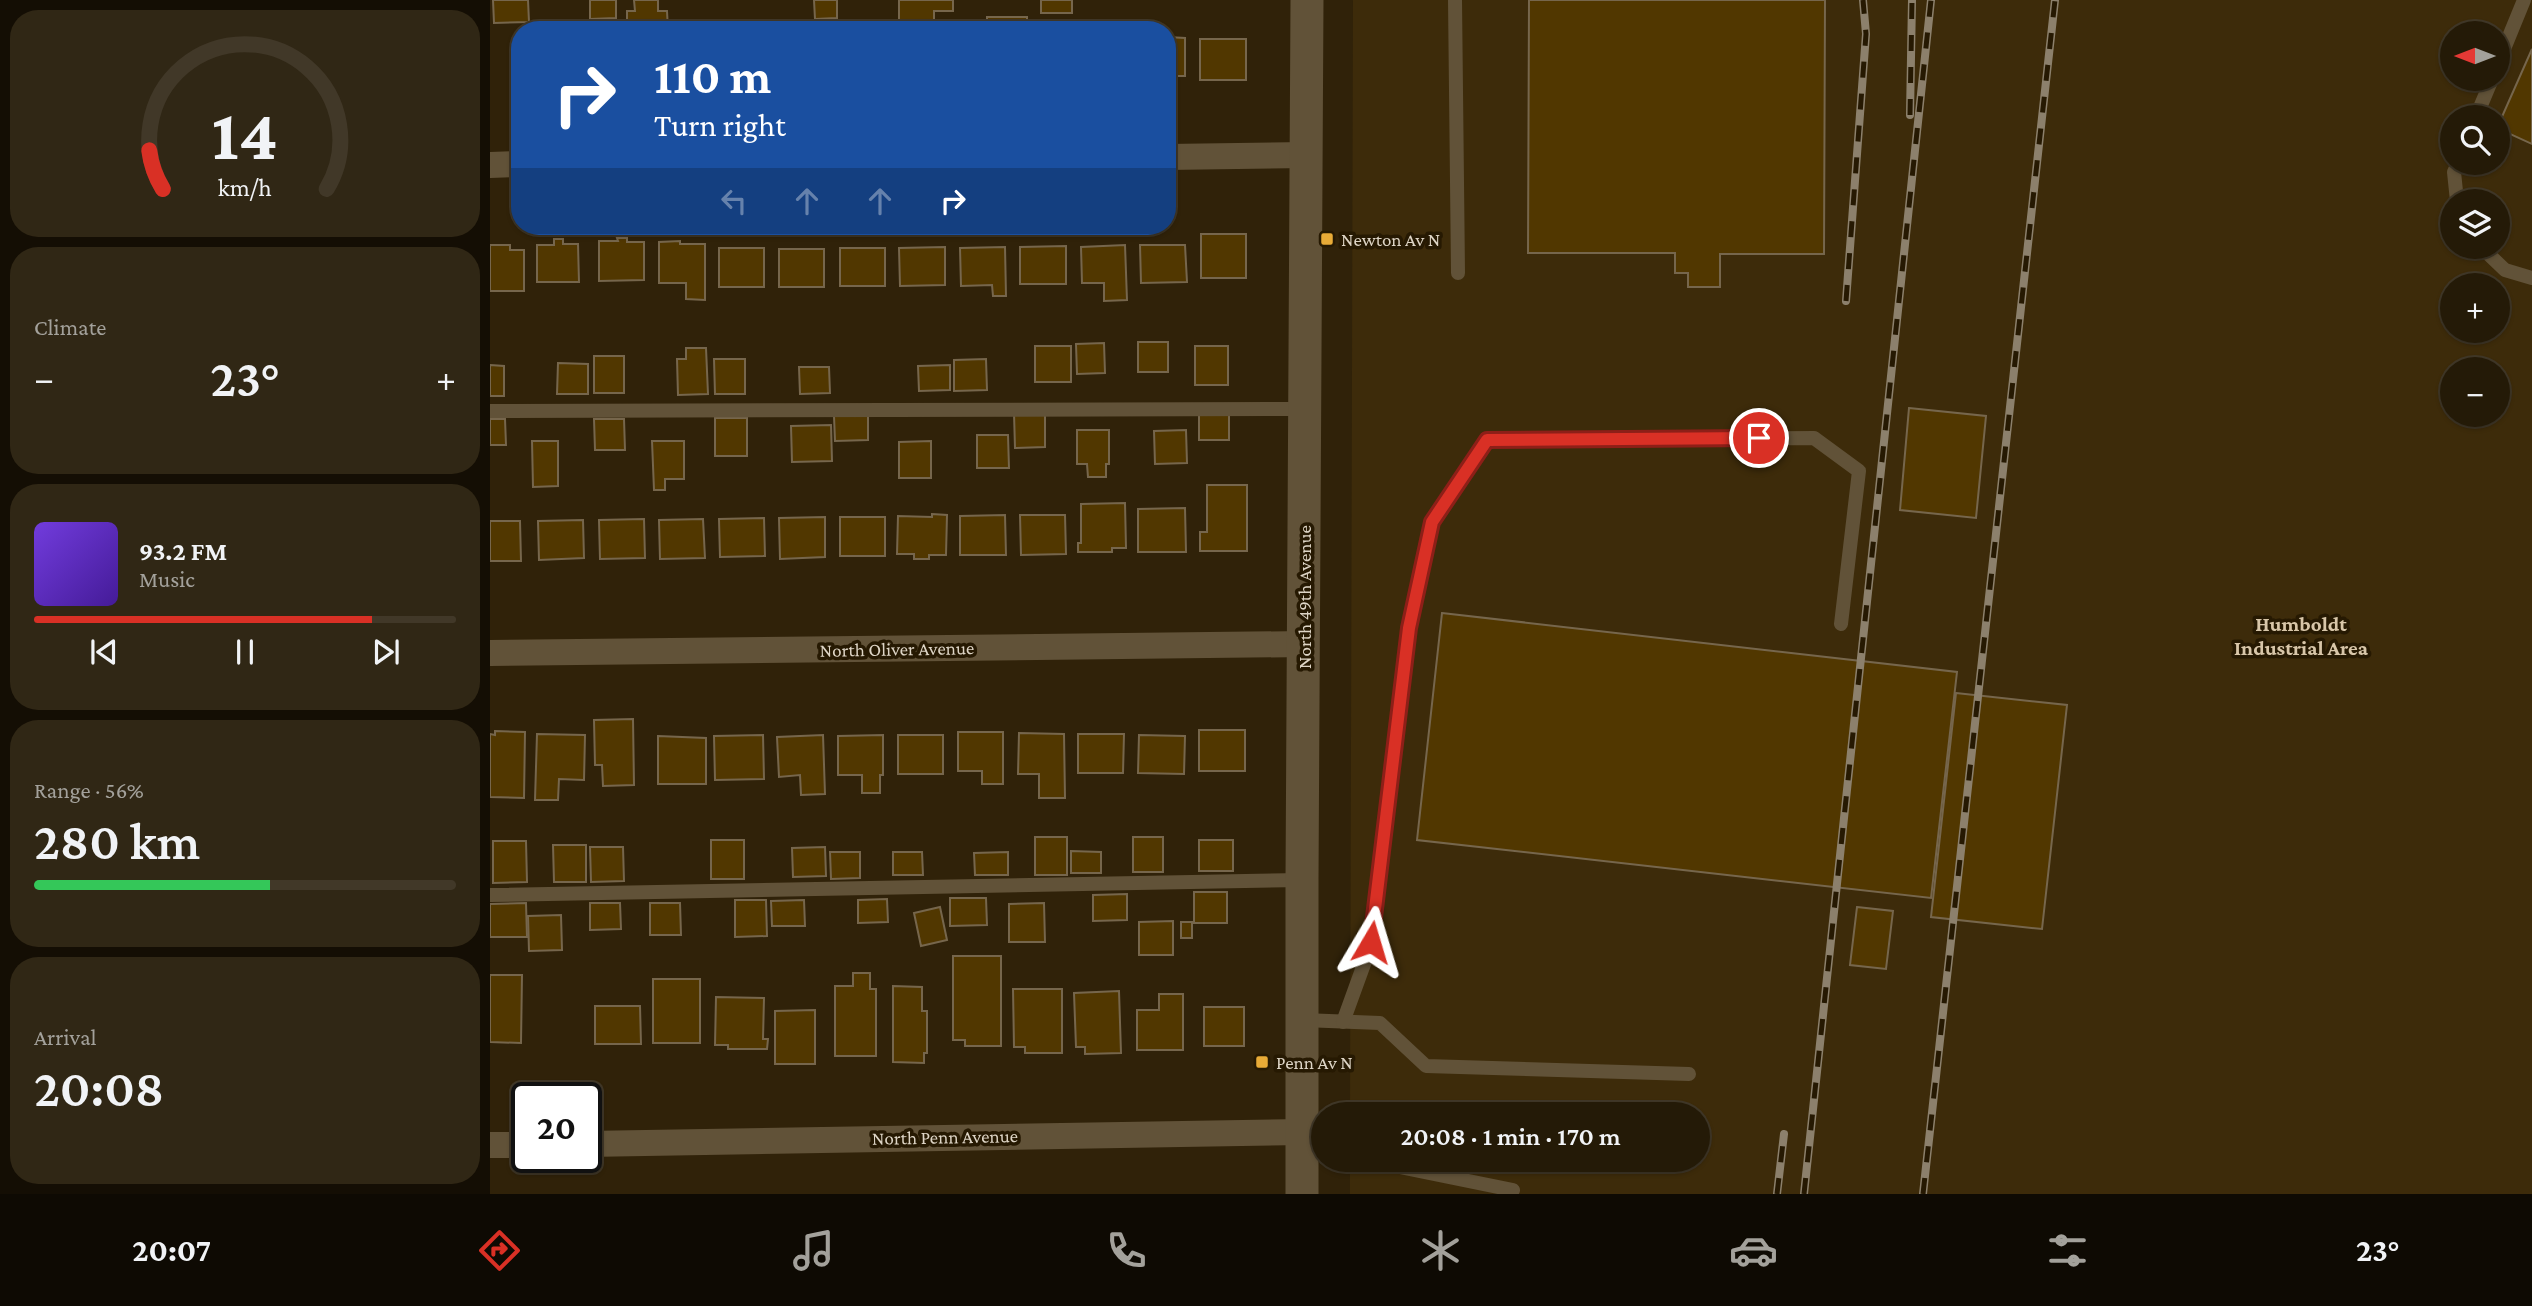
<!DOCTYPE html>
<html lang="en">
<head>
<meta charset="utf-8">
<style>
  :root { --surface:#241a07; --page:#302715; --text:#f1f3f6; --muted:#a3a19b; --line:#413828; --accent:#d93025 }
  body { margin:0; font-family:"Crimson Pro",serif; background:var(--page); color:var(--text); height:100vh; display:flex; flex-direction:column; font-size:26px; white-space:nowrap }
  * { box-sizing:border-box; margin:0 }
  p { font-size:23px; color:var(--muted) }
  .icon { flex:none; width:38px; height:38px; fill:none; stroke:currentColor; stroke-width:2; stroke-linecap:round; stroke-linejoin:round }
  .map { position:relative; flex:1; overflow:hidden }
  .side { display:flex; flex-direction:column; gap:10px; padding:10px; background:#140e04; width:490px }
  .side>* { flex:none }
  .hud { position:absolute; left:21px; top:21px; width:665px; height:214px; border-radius:28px; box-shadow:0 2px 5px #0004,0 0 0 2px var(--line); background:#1a4fa0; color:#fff; overflow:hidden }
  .needle { width:46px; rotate:270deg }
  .controls { position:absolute; left:1950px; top:21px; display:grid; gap:14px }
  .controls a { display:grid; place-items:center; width:70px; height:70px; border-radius:50%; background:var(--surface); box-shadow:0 2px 5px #0004,0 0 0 2px var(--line); font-size:35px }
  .speed { position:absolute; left:21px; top:1082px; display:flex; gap:14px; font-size:35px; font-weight:700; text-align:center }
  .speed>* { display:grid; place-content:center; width:91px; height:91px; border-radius:50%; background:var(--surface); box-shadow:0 2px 5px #0004,0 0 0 2px var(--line); line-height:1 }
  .speed .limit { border:4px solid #111; border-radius:10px; background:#fff; color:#111 }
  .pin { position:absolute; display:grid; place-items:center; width:60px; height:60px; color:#fff; margin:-30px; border:4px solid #fff; border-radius:50%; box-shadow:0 2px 7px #0007 }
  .me { position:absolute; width:77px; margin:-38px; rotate:7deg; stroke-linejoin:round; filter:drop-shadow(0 0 5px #0008) }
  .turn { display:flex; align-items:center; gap:24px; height:147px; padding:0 28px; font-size:32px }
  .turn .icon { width:91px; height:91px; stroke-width:2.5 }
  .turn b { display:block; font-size:49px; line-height:60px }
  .lanes { display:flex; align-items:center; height:66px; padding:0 28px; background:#0003; justify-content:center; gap:35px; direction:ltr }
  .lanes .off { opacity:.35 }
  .big { font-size:52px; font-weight:600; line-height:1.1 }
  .side .tile { flex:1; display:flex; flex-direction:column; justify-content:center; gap:10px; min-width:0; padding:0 24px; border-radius:28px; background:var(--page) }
  .side .dial { align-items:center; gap:0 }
  .dial svg { height:182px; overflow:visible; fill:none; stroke:var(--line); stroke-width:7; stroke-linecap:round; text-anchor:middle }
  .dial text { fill:var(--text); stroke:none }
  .song { display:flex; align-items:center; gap:21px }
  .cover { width:84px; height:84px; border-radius:10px; background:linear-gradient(135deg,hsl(260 70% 55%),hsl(260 70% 35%)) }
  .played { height:7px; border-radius:4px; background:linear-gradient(90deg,var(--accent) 80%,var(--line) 80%) }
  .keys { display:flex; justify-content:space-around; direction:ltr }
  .heat { display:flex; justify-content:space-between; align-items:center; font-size:38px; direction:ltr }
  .charge { height:10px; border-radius:5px; background:linear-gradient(90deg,#34c759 56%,var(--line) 0) }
  .trip { position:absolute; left:821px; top:1102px; width:399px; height:70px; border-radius:35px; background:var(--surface); box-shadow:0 2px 5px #0004,0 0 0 2px var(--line); font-weight:600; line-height:70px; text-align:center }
  .tab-bar { display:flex; height:112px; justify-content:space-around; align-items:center; background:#0e0a03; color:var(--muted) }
  .tab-bar .icon { width:49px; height:49px }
  .tab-bar .current { color:var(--accent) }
  .tab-bar b { font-size:32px; color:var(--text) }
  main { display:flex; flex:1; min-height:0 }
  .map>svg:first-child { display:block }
  .built { fill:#3d2b0a; fill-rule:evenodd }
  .building { fill:#513700; stroke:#76664c; stroke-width:2 }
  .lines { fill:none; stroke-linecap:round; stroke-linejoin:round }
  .service { stroke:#615238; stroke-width:14 }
  .minor { stroke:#615238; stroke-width:26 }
  .tertiary { stroke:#615238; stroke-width:33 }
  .rail-casing { stroke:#8c806c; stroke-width:8 }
  .rail { stroke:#261902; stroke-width:5; stroke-dasharray:16; stroke-linecap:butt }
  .route-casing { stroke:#8d1f18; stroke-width:18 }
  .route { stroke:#d93025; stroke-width:12 }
  .poi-dot { fill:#e8ab37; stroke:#261902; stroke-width:2.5 }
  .labels { text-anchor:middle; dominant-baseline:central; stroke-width:7; stroke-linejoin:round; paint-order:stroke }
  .poi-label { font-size:19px; fill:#ded5c6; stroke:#261902; text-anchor:start }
  .street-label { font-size:19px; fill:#ded5c6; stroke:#261902 }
  .neighbourhood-label { font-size:21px; font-weight:bold; fill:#d8c6a9; stroke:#261902 }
</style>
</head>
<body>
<main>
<section class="side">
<div class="tile dial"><svg viewBox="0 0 100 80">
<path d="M14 69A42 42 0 1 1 86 69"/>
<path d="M14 69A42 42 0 0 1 8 52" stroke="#d93025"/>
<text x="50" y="56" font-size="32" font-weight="700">14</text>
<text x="50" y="72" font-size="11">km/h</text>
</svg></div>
<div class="tile"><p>Climate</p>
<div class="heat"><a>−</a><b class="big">23°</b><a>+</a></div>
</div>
<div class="tile">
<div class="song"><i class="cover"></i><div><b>93.2 FM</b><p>Music</p></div></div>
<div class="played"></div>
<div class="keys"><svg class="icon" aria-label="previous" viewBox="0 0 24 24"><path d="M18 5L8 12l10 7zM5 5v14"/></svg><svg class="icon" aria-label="pause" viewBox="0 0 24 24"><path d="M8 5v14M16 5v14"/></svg><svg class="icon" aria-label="next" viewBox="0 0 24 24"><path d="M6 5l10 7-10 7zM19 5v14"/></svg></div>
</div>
<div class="tile"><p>Range · 56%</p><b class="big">280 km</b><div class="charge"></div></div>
<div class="tile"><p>Arrival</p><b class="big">20:08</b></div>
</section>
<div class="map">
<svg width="2042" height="1194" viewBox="0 0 2042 1194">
  <rect width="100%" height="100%" fill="#302209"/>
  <path class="built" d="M 863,0 L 2042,0 L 2042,1194 L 860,1194 L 860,1160 L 1208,1160 L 1208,1115 L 860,1115 ZM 1962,33 L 2007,33 L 2007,79 L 1962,79 ZM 1962,117 L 2007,117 L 2007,163 L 1962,163 ZM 1962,201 L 2007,201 L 2007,247 L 1962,247 ZM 1962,285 L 2007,285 L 2007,331 L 1962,331 ZM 1962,369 L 2007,369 L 2007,415 L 1962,415 Z"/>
  <g class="building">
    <polygon points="3,0 38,0 39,22 4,23"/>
    <polygon points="100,0 126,0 126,18 100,19"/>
    <polygon points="144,0 168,0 168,11 177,11 178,30 137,30 137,11 145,11"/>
    <polygon points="324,0 347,0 347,18 325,19"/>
    <polygon points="409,0 463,0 463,11 444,11 444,22 409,21"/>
    <rect x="551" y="0" width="31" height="13"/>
    <polygon points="1039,0 1335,0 1334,254 1230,254 1230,287 1198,287 1198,273 1185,273 1185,253 1038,253"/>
    <rect x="497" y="17" width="40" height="13"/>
    <polygon points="677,37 695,38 695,76 677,76"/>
    <rect x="710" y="39" width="46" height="41"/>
    <polygon points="2042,49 2042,144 2007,128"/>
    <rect x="711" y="234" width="45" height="44"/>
    <polygon points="127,238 137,238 137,242 154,242 154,280 109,281 109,241 128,241"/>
    <polygon points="64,239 73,239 73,244 88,244 89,282 47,282 47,245 64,245"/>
    <polygon points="190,241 190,244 215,244 215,300 196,299 196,283 169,283 169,242"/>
    <polygon points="0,245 20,245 20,250 34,250 34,291 0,291"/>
    <polygon points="635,245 637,300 614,301 614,283 592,283 591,247"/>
    <polygon points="650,245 695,245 697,282 651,283"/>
    <polygon points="576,246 576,284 530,284 530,247"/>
    <polygon points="455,247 455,285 410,286 409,248"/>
    <polygon points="515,247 516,296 503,296 502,285 471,286 470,248"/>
    <rect x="229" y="248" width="45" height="39"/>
    <rect x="350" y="248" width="45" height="38"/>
    <rect x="289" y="249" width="45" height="38"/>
    <rect x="648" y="342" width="30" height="30"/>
    <polygon points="614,343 615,373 587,374 586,344"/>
    <rect x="545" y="346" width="36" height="36"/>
    <rect x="705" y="346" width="33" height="39"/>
    <polygon points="196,348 216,348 218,394 188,395 187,359 196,359"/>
    <rect x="104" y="356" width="30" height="37"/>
    <polygon points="224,359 255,359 255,394 225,394"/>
    <polygon points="496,359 497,390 464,391 464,360"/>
    <polygon points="68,363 98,364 98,394 67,394"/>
    <polygon points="0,365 14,366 14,396 0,396"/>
    <polygon points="460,365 460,390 429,391 428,366"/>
    <polygon points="309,367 339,367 340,393 310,394"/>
    <polygon points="1419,408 1496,416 1486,518 1410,510"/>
    <rect x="709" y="410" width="30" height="30"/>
    <polygon points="524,413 555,413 555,447 525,448"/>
    <polygon points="378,415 378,440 345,441 344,416"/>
    <rect x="225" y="418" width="32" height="38"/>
    <polygon points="0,419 15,419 16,445 0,445"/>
    <polygon points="104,419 134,419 135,450 105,450"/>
    <polygon points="341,425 342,461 302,462 301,426"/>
    <polygon points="587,430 619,430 619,464 616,464 616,477 598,477 597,464 587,464"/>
    <polygon points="696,430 697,463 665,464 664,431"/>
    <polygon points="487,435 518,435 519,468 487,468"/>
    <polygon points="42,441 68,441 68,486 43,487"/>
    <polygon points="162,441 194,441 194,479 175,479 175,490 164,490"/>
    <polygon points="441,441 441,478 409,478 409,442"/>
    <polygon points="717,485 757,485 757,551 710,551 710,532 717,532"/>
    <polygon points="635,503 636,548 622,548 622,552 588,552 588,543 591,543 591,504"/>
    <polygon points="695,508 696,552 648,552 648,509"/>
    <polygon points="442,514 457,515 456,555 439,555 439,559 424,559 424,554 407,554 408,516 442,517"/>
    <polygon points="515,515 516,555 470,555 470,516"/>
    <polygon points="530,515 575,515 576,554 531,555"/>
    <polygon points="335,517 335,557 290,559 289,518"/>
    <rect x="350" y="517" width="45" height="39"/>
    <polygon points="274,518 275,556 230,557 229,519"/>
    <polygon points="154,519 155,558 110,559 109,520"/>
    <polygon points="213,519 215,558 170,559 169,520"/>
    <polygon points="93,520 94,558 49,560 48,521"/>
    <polygon points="0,521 30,521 31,561 0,561"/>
    <polygon points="952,613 1467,672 1441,898 927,840"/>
    <polygon points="1466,693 1577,705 1552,929 1441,917"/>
    <polygon points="143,719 144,785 113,786 112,765 105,765 104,720"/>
    <rect x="709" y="730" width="46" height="41"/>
    <polygon points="5,731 35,732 34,798 0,797 0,734 5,735"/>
    <polygon points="468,732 513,732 513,784 492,784 492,771 468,771"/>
    <polygon points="529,733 574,734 575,798 549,798 549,774 528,774"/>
    <polygon points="47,734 95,735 94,780 69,779 68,800 45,800"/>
    <polygon points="588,734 634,734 633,773 588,773"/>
    <polygon points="273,735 274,779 225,780 224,736"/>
    <polygon points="333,735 335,794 311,795 310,775 289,777 287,737"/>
    <polygon points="393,735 393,775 390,775 390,793 372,793 372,775 348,775 348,736"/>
    <rect x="408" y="735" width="45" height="39"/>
    <polygon points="649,735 695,736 694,774 648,773"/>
    <polygon points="168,736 216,738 216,784 168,784"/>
    <rect x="545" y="837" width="32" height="38"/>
    <rect x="643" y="837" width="30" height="35"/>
    <rect x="221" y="840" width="33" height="39"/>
    <rect x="709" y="840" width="34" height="31"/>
    <polygon points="3,841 36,841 37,882 3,883"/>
    <polygon points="63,845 96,845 96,882 64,882"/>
    <polygon points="100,847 133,847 134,881 101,882"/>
    <polygon points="335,847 336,876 303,877 302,848"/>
    <polygon points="581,851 611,852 611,873 581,873"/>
    <polygon points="340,852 370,852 370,878 341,879"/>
    <polygon points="403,852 432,852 433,875 403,875"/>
    <polygon points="518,852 518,875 485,875 484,853"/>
    <rect x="704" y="892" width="33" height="31"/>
    <polygon points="637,894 637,920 603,921 603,895"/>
    <polygon points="460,898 496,898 497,925 460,926"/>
    <polygon points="397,899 398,922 368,923 368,900"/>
    <polygon points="245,900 276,900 277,936 245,937"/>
    <polygon points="314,900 315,926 282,926 281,901"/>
    <polygon points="36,903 37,937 0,937 0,904"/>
    <polygon points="100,903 130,903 131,929 100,930"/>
    <polygon points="160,903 190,903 191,935 160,935"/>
    <polygon points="554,903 555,942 519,942 519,904"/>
    <polygon points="450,907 457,940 431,946 424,913"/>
    <polygon points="1367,907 1403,911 1396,969 1360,965"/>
    <polygon points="71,915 72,950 39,951 38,916"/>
    <polygon points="683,921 683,955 649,955 649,922"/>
    <rect x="691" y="922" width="11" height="16"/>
    <polygon points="463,956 511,956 511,1046 475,1046 475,1040 463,1040"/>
    <polygon points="363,973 380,973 380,989 386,989 386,1056 345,1056 345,986 363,986"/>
    <polygon points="0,975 32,975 31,1043 0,1042"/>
    <rect x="163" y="979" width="47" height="64"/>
    <polygon points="403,986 432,987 432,1011 437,1011 437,1053 434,1053 434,1063 403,1062"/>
    <polygon points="523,989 572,989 572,1053 535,1053 535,1047 524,1047"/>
    <polygon points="629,991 631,1053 595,1054 595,1047 586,1047 584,993"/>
    <polygon points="669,994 693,994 693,1050 647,1050 647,1010 669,1010"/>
    <polygon points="226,997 274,998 273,1039 278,1039 277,1049 238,1049 238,1045 225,1045"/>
    <polygon points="105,1006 150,1006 151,1044 105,1044"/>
    <rect x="714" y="1007" width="40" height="39"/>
    <polygon points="325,1010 325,1064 285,1064 285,1011"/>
  </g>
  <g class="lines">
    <g class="service">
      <polyline points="965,0 968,273"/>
      <polyline points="2007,66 2034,0"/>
      <polyline points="1986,117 2002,79"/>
      <polyline points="1967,201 1964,172 1968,163"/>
      <polyline points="1991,247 2015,270 2042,278"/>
      <polyline points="0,411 814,409"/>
      <polyline points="0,895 812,880"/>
      <polyline points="813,1020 890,1023 936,1066 1199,1074"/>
      <polyline points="853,1022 882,942 919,628 942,522 997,440 1324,438 1369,471 1351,624"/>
      <polyline points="860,1160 890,1163 1023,1190"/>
    </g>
    <g class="minor">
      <polyline points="677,157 816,155"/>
      <polyline points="0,165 30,164"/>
      <polyline points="0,653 814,644"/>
      <polyline points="96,1144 813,1132"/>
      <polyline points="0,1145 37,1145"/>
    </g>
    <polyline class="tertiary" points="812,1194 812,880 817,0"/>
    <g class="rail-casing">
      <g id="rail">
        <polyline points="1420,115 1422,0"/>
        <polyline points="1356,301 1376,34 1373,0"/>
        <polyline points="1287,1194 1294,1134"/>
        <polyline points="1314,1194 1441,0"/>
        <polyline points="1433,1194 1565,0"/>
      </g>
    </g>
    <use href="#rail" class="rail"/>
  </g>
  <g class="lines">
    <g class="route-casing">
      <polyline id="route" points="881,942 919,628 942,522 997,440 1269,438"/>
    </g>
    <use href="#route" class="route"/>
  </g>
  <g class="poi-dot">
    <rect x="830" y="232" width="14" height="14" rx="3.5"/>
    <rect x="765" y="1055" width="14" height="14" rx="3.5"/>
  </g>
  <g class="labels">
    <g class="poi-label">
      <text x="851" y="239">Newton Av N</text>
      <text x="786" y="1062">Penn Av N</text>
    </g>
    <g class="street-label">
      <text transform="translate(814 597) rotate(-90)">North 49th Avenue</text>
      <text transform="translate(407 649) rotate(-1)">North Oliver Avenue</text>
      <text transform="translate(455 1137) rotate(-1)">North Penn Avenue</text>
    </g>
    <g class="neighbourhood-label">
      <text x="1811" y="624">Humboldt<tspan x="1811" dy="24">Industrial Area</tspan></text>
    </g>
  </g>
</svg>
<div class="controls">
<a><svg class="needle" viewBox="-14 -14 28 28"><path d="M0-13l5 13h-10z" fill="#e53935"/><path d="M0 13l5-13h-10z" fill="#a3a19b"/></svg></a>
<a><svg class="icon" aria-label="search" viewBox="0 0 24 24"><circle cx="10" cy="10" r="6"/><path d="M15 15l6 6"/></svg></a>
<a><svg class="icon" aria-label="layers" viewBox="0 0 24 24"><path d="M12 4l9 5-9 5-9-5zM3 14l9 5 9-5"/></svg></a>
<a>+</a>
<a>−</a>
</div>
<div class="speed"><div class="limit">20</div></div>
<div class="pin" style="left:1269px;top:438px;background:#d93025"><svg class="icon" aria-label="arrive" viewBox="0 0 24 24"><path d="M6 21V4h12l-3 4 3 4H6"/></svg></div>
<svg class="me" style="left:881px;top:942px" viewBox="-20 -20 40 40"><path d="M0-17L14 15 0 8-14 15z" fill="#d93025" stroke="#fff" stroke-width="4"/></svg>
<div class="trip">20:08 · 1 min · 170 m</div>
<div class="hud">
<div class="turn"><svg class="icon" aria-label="right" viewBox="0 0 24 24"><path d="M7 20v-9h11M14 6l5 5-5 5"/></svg><div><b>110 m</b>Turn right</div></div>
<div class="lanes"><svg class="icon off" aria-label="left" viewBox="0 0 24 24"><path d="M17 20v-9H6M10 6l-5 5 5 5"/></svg><svg class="icon off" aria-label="ahead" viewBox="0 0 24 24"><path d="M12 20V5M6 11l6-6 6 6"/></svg><svg class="icon off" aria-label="ahead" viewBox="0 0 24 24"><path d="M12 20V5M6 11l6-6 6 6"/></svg><svg class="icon" aria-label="right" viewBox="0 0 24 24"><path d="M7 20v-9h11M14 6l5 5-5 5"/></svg></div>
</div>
</div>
</main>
<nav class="tab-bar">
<b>20:07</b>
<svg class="icon current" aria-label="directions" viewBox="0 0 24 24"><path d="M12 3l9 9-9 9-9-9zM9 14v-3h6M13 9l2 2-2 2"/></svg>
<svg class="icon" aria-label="music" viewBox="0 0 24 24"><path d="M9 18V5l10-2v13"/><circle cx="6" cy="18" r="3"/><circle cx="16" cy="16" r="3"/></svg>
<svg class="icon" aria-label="phone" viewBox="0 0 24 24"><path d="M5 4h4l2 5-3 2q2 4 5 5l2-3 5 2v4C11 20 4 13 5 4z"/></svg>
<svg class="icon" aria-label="climate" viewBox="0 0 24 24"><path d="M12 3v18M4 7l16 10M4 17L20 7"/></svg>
<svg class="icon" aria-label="car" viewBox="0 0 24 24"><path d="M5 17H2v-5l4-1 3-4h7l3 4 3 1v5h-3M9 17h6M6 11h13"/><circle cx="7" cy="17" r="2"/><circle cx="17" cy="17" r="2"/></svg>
<svg class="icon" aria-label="filters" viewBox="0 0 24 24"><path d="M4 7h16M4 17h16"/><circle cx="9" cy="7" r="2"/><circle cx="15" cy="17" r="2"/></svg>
<b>23°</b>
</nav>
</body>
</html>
